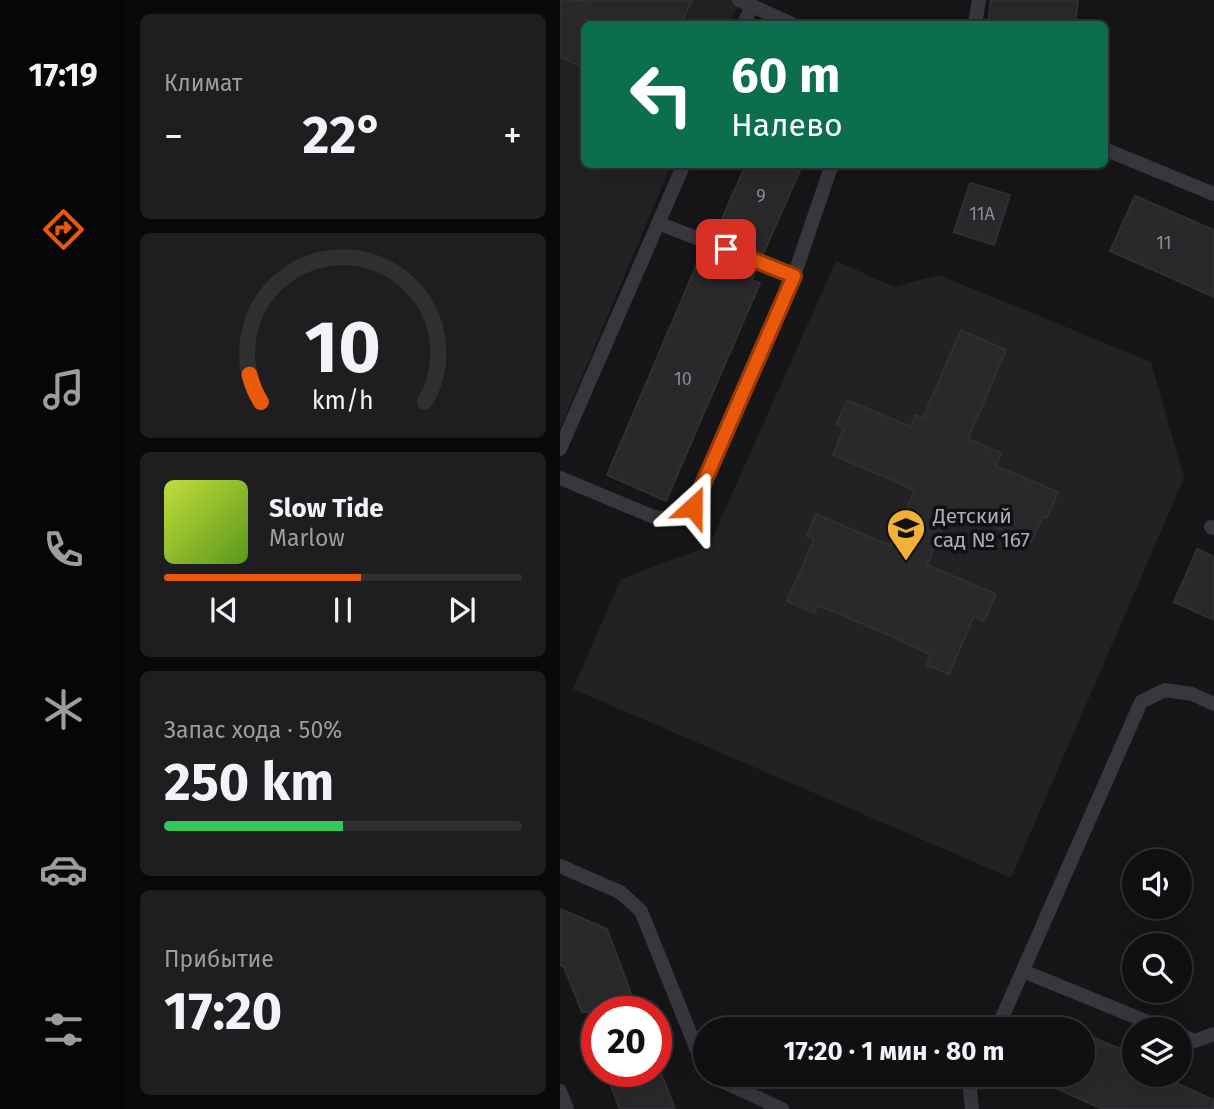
<!DOCTYPE html>
<html lang="ru">
<head>
<meta charset="utf-8">
<style>
  :root { --surface:#101012; --page:#1e1e20; --text:#f1f3f6; --muted:#9c9d9f; --line:#303032; --accent:#ea580c }
  body { margin:0; font-family:"Fira Sans",sans-serif; background:var(--page); color:var(--text); height:100vh; display:flex; flex-direction:column; font-size:26px; white-space:nowrap }
  * { box-sizing:border-box; margin:0 }
  p { font-size:23px; color:var(--muted) }
  .icon { flex:none; width:38px; height:38px; fill:none; stroke:currentColor; stroke-width:2; stroke-linecap:round; stroke-linejoin:round }
  .map { position:relative; flex:1; overflow:hidden }
  .side { display:flex; flex-direction:column; gap:14px; padding:14px; background:#09090a; width:434px }
  .side>* { flex:none }
  .top-card { position:absolute; left:21px; top:21px; width:527px; height:147px; border-radius:10px; box-shadow:0 7px 28px #0002,0 0 0 2px var(--line); background:#0b6e4f; color:#fff; overflow:hidden }
  .fabs { position:absolute; left:562px; top:849px; display:grid; gap:14px }
  .fabs a { display:grid; place-items:center; width:70px; height:70px; border-radius:50%; background:var(--surface); box-shadow:0 7px 28px #0002,0 0 0 2px var(--line); font-size:35px }
  .speed { position:absolute; left:21px; top:996px; display:flex; gap:14px; font-size:35px; font-weight:700; text-align:center }
  .speed>* { display:grid; place-content:center; width:91px; height:91px; border-radius:50%; background:var(--surface); box-shadow:0 7px 28px #0002,0 0 0 2px var(--line); line-height:1 }
  .speed .limit { border:10px solid #d22; background:#fff; color:#111 }
  .pin { position:absolute; display:grid; place-items:center; width:60px; height:60px; color:#fff; margin:-30px; border-radius:14px; box-shadow:0 4px 10px #0006 }
  .me { position:absolute; width:77px; margin:-38px; rotate:24deg; stroke-linejoin:round; filter:drop-shadow(0 0 5px #0008) }
  .turn { display:flex; align-items:center; gap:24px; height:147px; padding:0 35px; font-size:32px }
  .turn .icon { width:91px; height:91px; stroke-width:2.5 }
  .turn b { display:block; font-size:49px; line-height:60px }
  .big { font-size:52px; font-weight:700; line-height:1.1 }
  .side .tile { flex:1; display:flex; flex-direction:column; justify-content:center; gap:10px; min-width:0; padding:0 24px; border-radius:10px; background:var(--page) }
  .side .dial { align-items:center; gap:0 }
  .dial svg { height:182px; overflow:visible; fill:none; stroke:var(--line); stroke-width:7; stroke-linecap:round; text-anchor:middle }
  .dial text { fill:var(--text); stroke:none }
  .song { display:flex; align-items:center; gap:21px }
  .cover { width:84px; height:84px; border-radius:10px; background:linear-gradient(135deg,hsl(70 70% 55%),hsl(90 70% 35%)) }
  .played { height:7px; border-radius:4px; background:linear-gradient(90deg,var(--accent) 55%,var(--line) 55%) }
  .keys { display:flex; justify-content:space-around; direction:ltr }
  .heat { display:flex; justify-content:space-between; align-items:center; font-size:38px; direction:ltr }
  .charge { height:10px; border-radius:5px; background:linear-gradient(90deg,#34c759 50%,var(--line) 0) }
  .trip { position:absolute; left:133px; top:1017px; width:402px; height:70px; border-radius:35px; background:var(--surface); box-shadow:0 7px 28px #0002,0 0 0 2px var(--line); font-weight:700; line-height:70px; text-align:center }
  main { display:flex; flex:1; min-height:0 }
  .tabs { display:flex; flex-direction:column; width:126px; justify-content:space-around; align-items:center; background:#060607; color:var(--muted) }
  .tabs .icon { width:49px; height:49px }
  .tabs .current { color:var(--accent) }
  .tabs b { font-size:32px; color:var(--text) }
  .map>svg:first-child { display:block }
  .built { fill:#222225 }
  .building { fill:#29292c; stroke:#303034; stroke-width:2 }
  .lines { fill:none; stroke-linecap:round; stroke-linejoin:round }
  .lane { stroke:#37383d; stroke-width:14 }
  .route-casing { stroke:#983908; stroke-width:18 }
  .route { stroke:#ea580c; stroke-width:12 }
  .labels { text-anchor:middle; dominant-baseline:central; stroke-width:7; stroke-linejoin:round; paint-order:stroke }
  .number-label { font-size:18px; fill:#888b94 }
  .poi-label { font-size:21px; fill:#a8adb8; stroke:#111113; text-anchor:start }
</style>
</head>
<body>
<main>
<nav class="tabs">
<b>17:19</b>
<svg class="icon current" aria-label="directions" viewBox="0 0 24 24"><path d="M12 3l9 9-9 9-9-9zM9 14v-3h6M13 9l2 2-2 2"/></svg>
<svg class="icon" aria-label="music" viewBox="0 0 24 24"><path d="M9 18V5l10-2v13"/><circle cx="6" cy="18" r="3"/><circle cx="16" cy="16" r="3"/></svg>
<svg class="icon" aria-label="phone" viewBox="0 0 24 24"><path d="M5 4h4l2 5-3 2q2 4 5 5l2-3 5 2v4C11 20 4 13 5 4z"/></svg>
<svg class="icon" aria-label="climate" viewBox="0 0 24 24"><path d="M12 3v18M4 7l16 10M4 17L20 7"/></svg>
<svg class="icon" aria-label="car" viewBox="0 0 24 24"><path d="M5 17H2v-5l4-1 3-4h7l3 4 3 1v5h-3M9 17h6M6 11h13"/><circle cx="7" cy="17" r="2"/><circle cx="17" cy="17" r="2"/></svg>
<svg class="icon" aria-label="filters" viewBox="0 0 24 24"><path d="M4 7h16M4 17h16"/><circle cx="9" cy="7" r="2"/><circle cx="15" cy="17" r="2"/></svg>
</nav>
<section class="side">
<div class="tile"><p>Климат</p>
<div class="heat"><a>−</a><b class="big">22°</b><a>+</a></div>
</div>
<div class="tile dial"><svg viewBox="0 0 100 80">
<path d="M14 69A42 42 0 1 1 86 69"/>
<path d="M14 69A42 42 0 0 1 9 57" stroke="#ea580c"/>
<text x="50" y="56" font-size="32" font-weight="700">10</text>
<text x="50" y="72" font-size="11">km/h</text>
</svg></div>
<div class="tile">
<div class="song"><i class="cover"></i><div><b>Slow Tide</b><p>Marlow</p></div></div>
<div class="played"></div>
<div class="keys"><svg class="icon" aria-label="previous" viewBox="0 0 24 24"><path d="M18 5L8 12l10 7zM5 5v14"/></svg><svg class="icon" aria-label="pause" viewBox="0 0 24 24"><path d="M8 5v14M16 5v14"/></svg><svg class="icon" aria-label="next" viewBox="0 0 24 24"><path d="M6 5l10 7-10 7zM19 5v14"/></svg></div>
</div>
<div class="tile"><p>Запас хода · 50%</p><b class="big">250 km</b><div class="charge"></div></div>
<div class="tile"><p>Прибытие</p><b class="big">17:20</b></div>
</section>
<div class="map">
<svg width="654" height="1109" viewBox="0 0 654 1109">
  <rect width="100%" height="100%" fill="#161618"/>
  <g class="built">
    <polygon points="0,0 180,0 170,24 24,24 24,164 111,165 0,429"/>
    <polygon points="276,261 334,287 379,275 591,362 624,478 451,878 13,689 61,579 149,546"/>
  </g>
  <g class="building">
    <polygon points="0,0 132,0 121,24 24,24 24,68 0,57"/>
    <polygon points="431,0 518,0 515,24 428,24"/>
    <polygon points="186,164 243,164 203,254 155,235"/>
    <polygon points="410,183 450,195 434,245 394,232"/>
    <polygon points="575,196 654,230 654,297 550,251"/>
    <polygon points="147,252 196,271 192,280 200,283 106,501 47,475 140,257 144,259"/>
    <polygon points="401,330 446,350 408,439 441,453 436,466 498,492 487,518 483,516 471,542 391,508 367,565 436,594 424,621 414,616 389,674 367,665 371,655 329,635 258,605 254,613 227,601 254,540 247,536 256,514 331,546 355,490 273,455 284,428 276,425 287,400 351,427 356,415 363,418"/>
    <polygon points="637,549 654,557 654,620 614,602"/>
    <polygon points="0,909 47,929 78,1012 22,1012 4,967 0,965"/>
    <polygon points="523,1033 574,1055 574,1074 597,1074 654,1100 654,1109 542,1109 465,1074 523,1074"/>
    <polygon points="45,1071 100,1071 115,1109 60,1109"/>
  </g>
  <g class="lines">
    <g class="lane">
      <polyline points="179,0 232,24"/>
      <polyline points="184,24 192,6"/>
      <polyline points="415,24 419,0"/>
      <polyline points="544,149 654,194"/>
      <polyline points="98,223 234,276"/>
      <polyline points="0,449 124,164"/>
      <polyline points="0,478 94,517 116,519 133,507 234,276 272,164"/>
      <polyline points="651,527 654,528"/>
      <polyline points="0,866 60,892 81,911 145,1070"/>
      <polyline points="463,971 605,1029"/>
      <polyline points="437,1029 581,702 605,690 632,694 654,704"/>
      <polyline points="620,1035 635,1041 654,1034"/>
      <polyline points="147,1074 222,1109"/>
      <polyline points="0,1091 7,1109"/>
      <polyline points="412,1109 410,1090 417,1074"/>
    </g>
  </g>
  <g class="lines">
    <g class="route-casing">
      <polyline id="route" points="133,507 234,276 166,249"/>
    </g>
    <use href="#route" class="route"/>
  </g>
  <defs>
    <g id="school-pin" transform="scale(2.0125)"><path d="M0 17L-7.5 6A9.5 9.5 0 1 1 7.5 6Z" fill="#f2b134" stroke="#111113"/><path d="M0-5L7-2L0 1L-7-2ZM-4 1L0 2.5L4 1V4Q0 6-4 4Z" fill="#111"/></g>
  </defs>
  <g fill-rule="evenodd">
    <use href="#school-pin" x="346" y="528"/>
  </g>
  <g class="labels">
    <g class="number-label">
      <text x="201" y="196">9</text>
      <text x="422" y="214">11А</text>
      <text x="604" y="243">11</text>
      <text x="123" y="379">10</text>
    </g>
    <g class="poi-label">
      <text x="373" y="516">Детский<tspan x="373" dy="24">сад № 167</tspan></text>
    </g>
  </g>
</svg>
<div class="fabs">
<a><svg class="icon" aria-label="sound" viewBox="0 0 24 24"><path d="M4 9h4l5-4v14l-5-4H4zM17 9q2 3 0 6"/></svg></a>
<a><svg class="icon" aria-label="search" viewBox="0 0 24 24"><circle cx="10" cy="10" r="6"/><path d="M15 15l6 6"/></svg></a>
<a><svg class="icon" aria-label="layers" viewBox="0 0 24 24"><path d="M12 4l9 5-9 5-9-5zM3 14l9 5 9-5"/></svg></a>
</div>
<div class="speed"><div class="limit">20</div></div>
<div class="pin" style="left:166px;top:249px;background:#d93025"><svg class="icon" aria-label="arrive" viewBox="0 0 24 24"><path d="M6 21V4h12l-3 4 3 4H6"/></svg></div>
<svg class="me" style="left:133px;top:507px" viewBox="-20 -20 40 40"><path d="M0-17L14 15 0 8-14 15z" fill="#ea580c" stroke="#fff" stroke-width="4"/></svg>
<div class="trip">17:20 · 1 мин · 80 m</div>
<div class="top-card">
<div class="turn"><svg class="icon" aria-label="left" viewBox="0 0 24 24"><path d="M17 20v-9H6M10 6l-5 5 5 5"/></svg><div><b>60 m</b>Налево</div></div>
</div>
</div>
</main>
</body>
</html>
